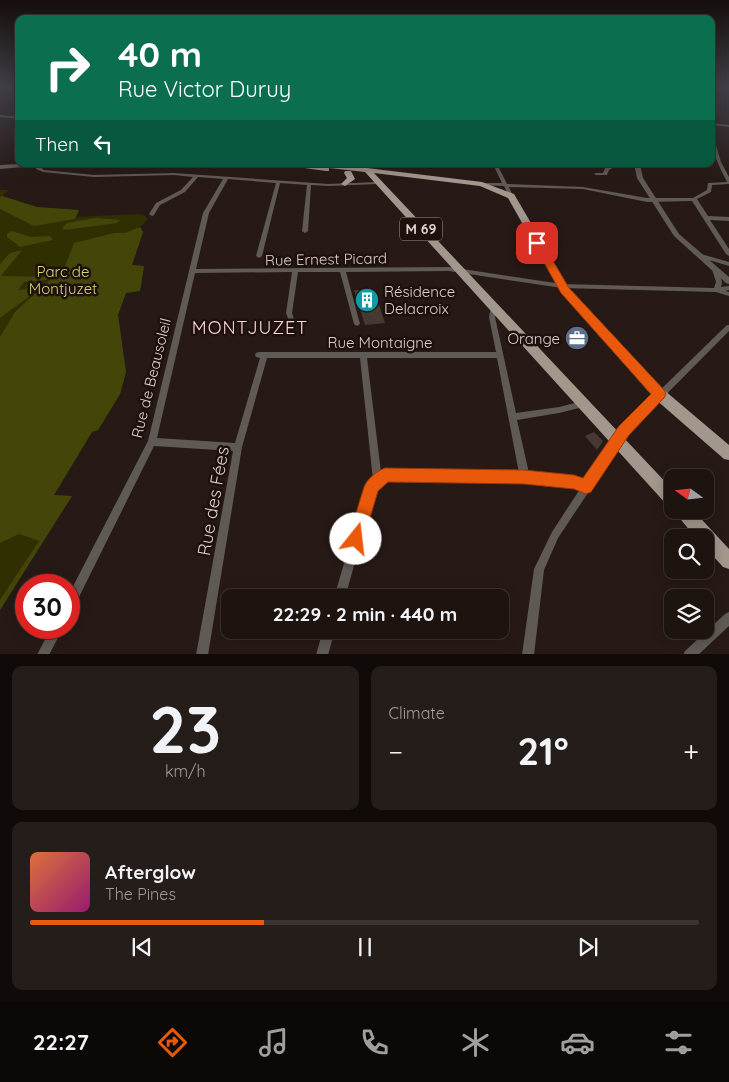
<!DOCTYPE html>
<html lang="en">
<head>
<meta charset="utf-8">
<style>
  :root { --surface:#1d1410; --page:#251d19; --text:#f1f3f6; --muted:#a09e9f; --line:#3b3330; --accent:#ea580c }
  body { margin:0; font-family:Quicksand,sans-serif; background:var(--page); color:var(--text); height:100vh; display:flex; flex-direction:column; font-size:19px; white-space:nowrap }
  * { box-sizing:border-box; margin:0 }
  p { font-size:16px; color:var(--muted) }
  .icon { flex:none; width:28px; height:28px; fill:none; stroke:currentColor; stroke-width:2; stroke-linecap:round; stroke-linejoin:round }
  .map { position:relative; height:654px; overflow:hidden }
  .side { display:flex; flex-direction:column; gap:12px; padding:12px; background:#100b09; flex:1 }
  .side>* { flex:none }
  .banner { position:absolute; left:15px; top:15px; width:700px; height:152px; border-radius:10px; box-shadow:0 2px 12px #0003,0 0 0 1px var(--line); background:#0b6e4f; color:#fff; overflow:hidden }
  .needle { width:32px; rotate:285deg }
  .tools { position:absolute; left:664px; top:469px; display:grid; gap:10px }
  .tools a { display:grid; place-items:center; width:50px; height:50px; border-radius:10px; background:var(--surface); box-shadow:0 2px 12px #0003,0 0 0 1px var(--line); font-size:25px }
  .speed { position:absolute; left:15px; top:574px; display:flex; gap:10px; font-size:25px; font-weight:700; text-align:center }
  .speed>* { display:grid; place-content:center; width:65px; height:65px; border-radius:50%; background:var(--surface); box-shadow:0 2px 12px #0003,0 0 0 1px var(--line); line-height:1 }
  .speed .limit { border:8px solid #d22; background:#fff; color:#111 }
  .pin { position:absolute; display:grid; place-items:center; width:42px; height:42px; color:#fff; margin:-21px; border-radius:10px; box-shadow:0 2px 8px #0006 }
  .me { position:absolute; width:55px; margin:-28px; rotate:16deg; stroke-linejoin:round; filter:drop-shadow(0 0 4px #0008) }
  .turn { display:flex; align-items:center; gap:18px; height:105px; padding:0 20px; font-size:22px }
  .turn .icon { width:65px; height:65px; stroke-width:2.5 }
  .turn b { display:block; font-size:35px; line-height:42px }
  .then { display:flex; align-items:center; height:48px; padding:0 20px; background:#0003; gap:10px; font-size:19px }
  .big { font-size:38px; font-weight:800; line-height:1.1 }
  .side .widget { flex:1; display:flex; flex-direction:column; justify-content:center; gap:8px; min-width:0; padding:0 18px; border-radius:10px; background:var(--page) }
  .side .dial { align-items:center; gap:0 }
  .dial b { font-size:65px; line-height:1 }
  .song { display:flex; align-items:center; gap:15px }
  .cover { width:60px; height:60px; border-radius:8px; background:linear-gradient(135deg,hsl(20 70% 55%),hsl(320 70% 35%)) }
  .played { height:5px; border-radius:2px; background:linear-gradient(90deg,var(--accent) 35%,var(--line) 35%) }
  .keys { display:flex; justify-content:space-around; direction:ltr }
  .heat { display:flex; justify-content:space-between; align-items:center; font-size:28px; direction:ltr }
  .side .tiles { flex:1; display:grid; gap:12px; grid-template-columns:1fr 1fr }
  .widget:last-child { grid-column:span 2 }
  .trip { position:absolute; left:221px; top:589px; width:288px; height:50px; border-radius:10px; background:var(--surface); box-shadow:0 2px 12px #0003,0 0 0 1px var(--line); font-weight:800; line-height:50px; text-align:center }
  .dock { display:flex; height:80px; justify-content:space-around; align-items:center; background:#0c0806; color:var(--muted) }
  .dock .icon { width:35px; height:35px }
  .dock .current { color:var(--accent) }
  .dock b { font-size:22px; color:var(--text) }
  .map>svg:first-child { display:block }
  .green { fill:#2f2f01 }
  .forest { fill:#444509 }
  .building { fill:#473932 }
  .lines { fill:none; stroke-linecap:round; stroke-linejoin:round }
  .minor { fill:#5f5a55; fill-rule:evenodd }
  .tertiary { fill:#5f5a55; fill-rule:evenodd }
  .primary { fill:#a2978d; fill-rule:evenodd }
  .route { fill:#ea580c; stroke:#983908 }
  .labels { text-anchor:middle; dominant-baseline:central; stroke-width:5; stroke-linejoin:round; paint-order:stroke }
  .shield { fill:#1e110d; stroke:#a29895; stroke-width:1 }
  .shield-label { font-size:14px; font-weight:bold; fill:#dbd2cf }
  .street-label { font-size:15px; fill:#dbd2cf; stroke:#1e110d }
  .park-label { font-size:15px; fill:#d4d770; stroke:#1e110d }
  .poi-label { font-size:15px; fill:#dbd2cf; stroke:#1e110d; text-anchor:start }
  .quarter-label { font-size:18px; letter-spacing:1px; fill:#f9d5da; stroke:#1e110d }
  .near-street-label { font-size:18px; fill:#dbd2cf; stroke:#1e110d }
</style>
</head>
<body>
<div class="map">
<svg width="729" height="655" viewBox="0 0 729 655">
  <rect width="100%" height="100%" fill="#271a16"/>
  <polygon class="green" points="0,190 9,190 2,196 37,207 79,210 76,217 137,214 144,215 148,219 140,227 143,232 132,265 144,266 140,291 126,293 118,315 126,372 120,394 98,430 92,432 54,495 72,496 0,610"/>
  <g class="forest">
    <polygon points="2,196 37,207 79,210 75,219 34,226 0,209 0,198"/>
    <polygon points="95,218 120,220 117,223 65,230 62,228 67,223"/>
    <polygon points="140,227 143,232 132,265 144,266 140,291 126,293 118,315 126,372 120,394 98,430 92,432 54,495 72,496 0,610 0,600 39,541 19,534 0,543 0,337 15,312 65,266 74,243 114,233 125,233"/>
    <polygon points="12,231 31,237 50,236 53,240 20,247 7,237 7,234"/>
    <polygon points="22,250 1,276 49,277 46,280 24,282 18,290 27,289 27,292 35,292 0,318 0,264 10,253"/>
  </g>
  <g class="building">
    <polygon points="354,290 374,290 385,323 365,325"/>
    <polygon points="594,432 603,441 597,450 585,436"/>
  </g>
  <g class="lines">
    <g class="minor">
      <polygon points="725,86 729,86 729,87 726,87"/>
      <polygon points="0,115 19,117 19,119 0,117"/>
      <polygon points="711,123 729,125 729,127 711,125"/>
      <path d="M 711,134 L 713,135 L 721,162 L 729,177 L 729,184 L 712,185 L 711,192 L 697,199 L 708,216 L 729,217 L 729,221 L 710,220 L 729,249 L 729,256 L 726,254 L 692,201 L 647,202 L 583,189 L 509,187 L 513,196 L 511,197 L 509,196 L 504,186 L 482,185 L 480,184 L 482,183 L 502,183 L 493,164 L 497,164 L 507,184 L 583,187 L 647,198 L 693,198 L 707,190 L 708,183 L 727,182 C 719,166 711,151 711,134 Z"/>
      <path d="M 36,164 L 40,164 L 40,167 L 44,170 L 94,175 L 174,173 L 328,184 L 378,182 L 380,183 L 378,184 L 328,186 L 311,185 L 308,231 L 305,233 L 302,231 L 307,185 L 280,183 L 262,256 L 259,258 L 256,256 L 276,183 L 228,179 L 209,213 L 196,269 L 449,267 L 562,284 L 714,288 L 716,282 L 712,269 L 715,267 L 718,269 L 722,282 L 721,287 L 729,286 L 729,290 L 725,291 L 729,292 L 729,296 L 716,292 L 562,288 L 449,271 L 346,272 L 360,324 L 357,326 L 354,324 L 340,272 L 298,272 L 292,313 L 294,319 L 291,321 L 289,321 L 286,313 L 292,272 L 195,273 L 157,438 L 235,443 L 260,358 L 256,357 L 255,355 L 256,353 L 259,352 L 496,352 L 489,317 L 491,307 L 494,305 L 497,307 L 495,317 L 516,413 L 559,407 L 583,401 L 586,402 L 587,404 L 586,406 L 583,407 L 559,413 L 517,420 L 529,473 L 574,478 L 585,482 L 621,428 L 727,325 L 729,325 L 729,331 L 627,434 L 558,538 L 544,570 L 534,655 L 522,655 L 534,569 L 552,532 L 580,489 L 574,486 L 522,481 L 387,479 L 375,490 L 345,598 L 334,598 L 366,487 L 368,484 L 373,480 L 360,358 L 267,358 L 242,447 L 208,655 L 196,655 L 233,451 L 154,446 L 73,609 L 69,610 L 69,594 L 148,441 L 203,213 L 223,179 L 198,177 L 185,192 L 160,205 L 154,215 L 152,216 L 149,214 L 156,203 L 181,190 L 193,177 L 174,175 L 94,177 L 43,172 L 36,169 ZM 367,358 L 497,358 L 519,473 L 385,471 L 381,472 Z"/>
      <polygon points="614,164 619,164 609,170 607,175 596,175 594,174 596,173 603,173 605,168"/>
      <polygon points="621,164 689,164 687,165 660,167 623,165"/>
      <polygon points="701,254 729,262 729,266 699,257 699,255"/>
      <polygon points="729,612 729,626 698,655 683,655 685,651 725,614"/>
      <polygon points="51,628 63,628 49,655 37,655"/>
      <polygon points="323,630 335,630 328,655 316,655"/>
    </g>
    <g class="tertiary">
      <polygon points="719,86 726,86 711,90 711,88"/>
      <polygon points="19,164 38,164 35,166 0,169 0,165"/>
      <polygon points="634,164 640,164 643,178 679,234 729,277 729,284 726,283 674,236 637,178"/>
    </g>
    <g class="primary">
      <polygon points="286,164 334,164 482,182 514,194 569,288 664,390 729,445 729,460 724,459 654,398 561,292 508,198 480,186 374,173 672,489 672,507 667,505 365,172 329,168 329,171 326,171 290,166"/>
      <polygon points="345,171 351,171 355,179 345,186 341,184 347,178 344,173"/>
      <polygon points="674,510 693,510 729,549 729,569 723,567 705,547 705,538 696,538 677,515"/>
    </g>
  </g>
  <linearGradient id="sky" x2="0" y2="1"><stop stop-color="#150e0c"/><stop offset="0.49" stop-color="#413e47"/><stop offset="1" stop-color="#413e47" stop-opacity="0"/></linearGradient>
  <rect width="729" height="177" fill="url(#sky)"/>
  <path class="route" d="M 534,241 L 541,241 L 569,288 L 664,390 L 666,394 L 664,398 L 629,435 L 591,492 L 586,494 L 574,489 L 524,484 L 388,482 L 378,491 L 362,545 L 356,547 L 350,545 L 348,539 L 364,487 C 367,479 377,471 385,468 L 524,470 L 574,475 L 583,478 L 619,426 L 651,394 L 561,293 L 533,243 Z"/>
  <defs>
    <g id="building-disc" transform="scale(1.25)"><circle r="9.5" fill="#0f9aa8" stroke="#1e110d"/><path d="M-4-6H4V6H1V3H-1V6H-4ZM-2.5-4.3h1.7v1.8h-1.7ZM.8-4.3h1.7v1.8H.8ZM-2.5-1h1.7V.8h-1.7ZM.8-1h1.7V.8H.8Z" fill="#fff"/></g>
    <g id="office-disc" transform="scale(1.25)"><circle r="9.5" fill="#5c6f8a" stroke="#1e110d"/><path d="M-6-3h4V-5.5h4V-3h4V5H-6ZM-1-4.5V-3h2v-1.5ZM-6 0V1H6V0Z" fill="#fff"/></g>
  </defs>
  <g fill-rule="evenodd">
    <use href="#building-disc" x="367" y="300"/>
    <use href="#office-disc" x="577" y="338"/>
  </g>
  <g class="labels">
    <rect class="shield" x="400" y="217.5" width="42" height="23" rx="4"/>
    <g class="shield-label">
      <text x="421" y="229">M 69</text>
    </g>
    <g class="street-label">
      <text transform="translate(326 259) rotate(-1)">Rue Ernest Picard</text>
      <text x="380" y="342">Rue Montaigne</text>
      <text transform="translate(151 378) rotate(-76)">Rue de Beausoleil</text>
    </g>
    <g class="park-label">
      <text x="63" y="271">Parc de<tspan x="63" dy="17">Montjuzet</tspan></text>
    </g>
    <g class="poi-label">
      <text x="384" y="291">Résidence<tspan x="384" dy="17">Delacroix</tspan></text>
      <text x="560" y="338" text-anchor="end">Orange</text>
    </g>
    <g class="quarter-label">
      <text x="250" y="327">MONTJUZET</text>
    </g>
    <g class="near-street-label">
      <text transform="translate(213 501) rotate(-80)">Rue des Fées</text>
    </g>
  </g>
</svg>
<div class="tools">
<a><svg class="needle" viewBox="-14 -14 28 28"><path d="M0-13l5 13h-10z" fill="#e53935"/><path d="M0 13l5-13h-10z" fill="#a09e9f"/></svg></a>
<a><svg class="icon" aria-label="search" viewBox="0 0 24 24"><circle cx="10" cy="10" r="6"/><path d="M15 15l6 6"/></svg></a>
<a><svg class="icon" aria-label="layers" viewBox="0 0 24 24"><path d="M12 4l9 5-9 5-9-5zM3 14l9 5 9-5"/></svg></a>
</div>
<div class="speed"><div class="limit">30</div></div>
<div class="pin" style="left:537px;top:243px;background:#d93025"><svg class="icon" aria-label="arrive" viewBox="0 0 24 24"><path d="M6 21V4h12l-3 4 3 4H6"/></svg></div>
<svg class="me" style="left:356px;top:539px" viewBox="-20 -20 40 40"><circle r="19" fill="#fff"/><path d="M0-13L10 11 0 6-10 11z" fill="#ea580c"/></svg>
<div class="trip">22:29 · 2 min · 440 m</div>
<div class="banner">
<div class="turn"><svg class="icon" aria-label="right" viewBox="0 0 24 24"><path d="M7 20v-9h11M14 6l5 5-5 5"/></svg><div><b>40 m</b>Rue Victor Duruy</div></div>
<div class="then">Then<svg class="icon" aria-label="left" viewBox="0 0 24 24"><path d="M17 20v-9H6M10 6l-5 5 5 5"/></svg></div>
</div>
</div>
<section class="side">
<div class="tiles">
<div class="widget dial"><b>23</b><p>km/h</p></div>
<div class="widget"><p>Climate</p>
<div class="heat"><a>−</a><b class="big">21°</b><a>+</a></div>
</div>
<div class="widget">
<div class="song"><i class="cover"></i><div><b>Afterglow</b><p>The Pines</p></div></div>
<div class="played"></div>
<div class="keys"><svg class="icon" aria-label="previous" viewBox="0 0 24 24"><path d="M18 5L8 12l10 7zM5 5v14"/></svg><svg class="icon" aria-label="pause" viewBox="0 0 24 24"><path d="M8 5v14M16 5v14"/></svg><svg class="icon" aria-label="next" viewBox="0 0 24 24"><path d="M6 5l10 7-10 7zM19 5v14"/></svg></div>
</div>
</div>
</section>
<nav class="dock">
<b>22:27</b>
<svg class="icon current" aria-label="directions" viewBox="0 0 24 24"><path d="M12 3l9 9-9 9-9-9zM9 14v-3h6M13 9l2 2-2 2"/></svg>
<svg class="icon" aria-label="music" viewBox="0 0 24 24"><path d="M9 18V5l10-2v13"/><circle cx="6" cy="18" r="3"/><circle cx="16" cy="16" r="3"/></svg>
<svg class="icon" aria-label="phone" viewBox="0 0 24 24"><path d="M5 4h4l2 5-3 2q2 4 5 5l2-3 5 2v4C11 20 4 13 5 4z"/></svg>
<svg class="icon" aria-label="climate" viewBox="0 0 24 24"><path d="M12 3v18M4 7l16 10M4 17L20 7"/></svg>
<svg class="icon" aria-label="car" viewBox="0 0 24 24"><path d="M5 17H2v-5l4-1 3-4h7l3 4 3 1v5h-3M9 17h6M6 11h13"/><circle cx="7" cy="17" r="2"/><circle cx="17" cy="17" r="2"/></svg>
<svg class="icon" aria-label="filters" viewBox="0 0 24 24"><path d="M4 7h16M4 17h16"/><circle cx="9" cy="7" r="2"/><circle cx="15" cy="17" r="2"/></svg>
</nav>
</body>
</html>
